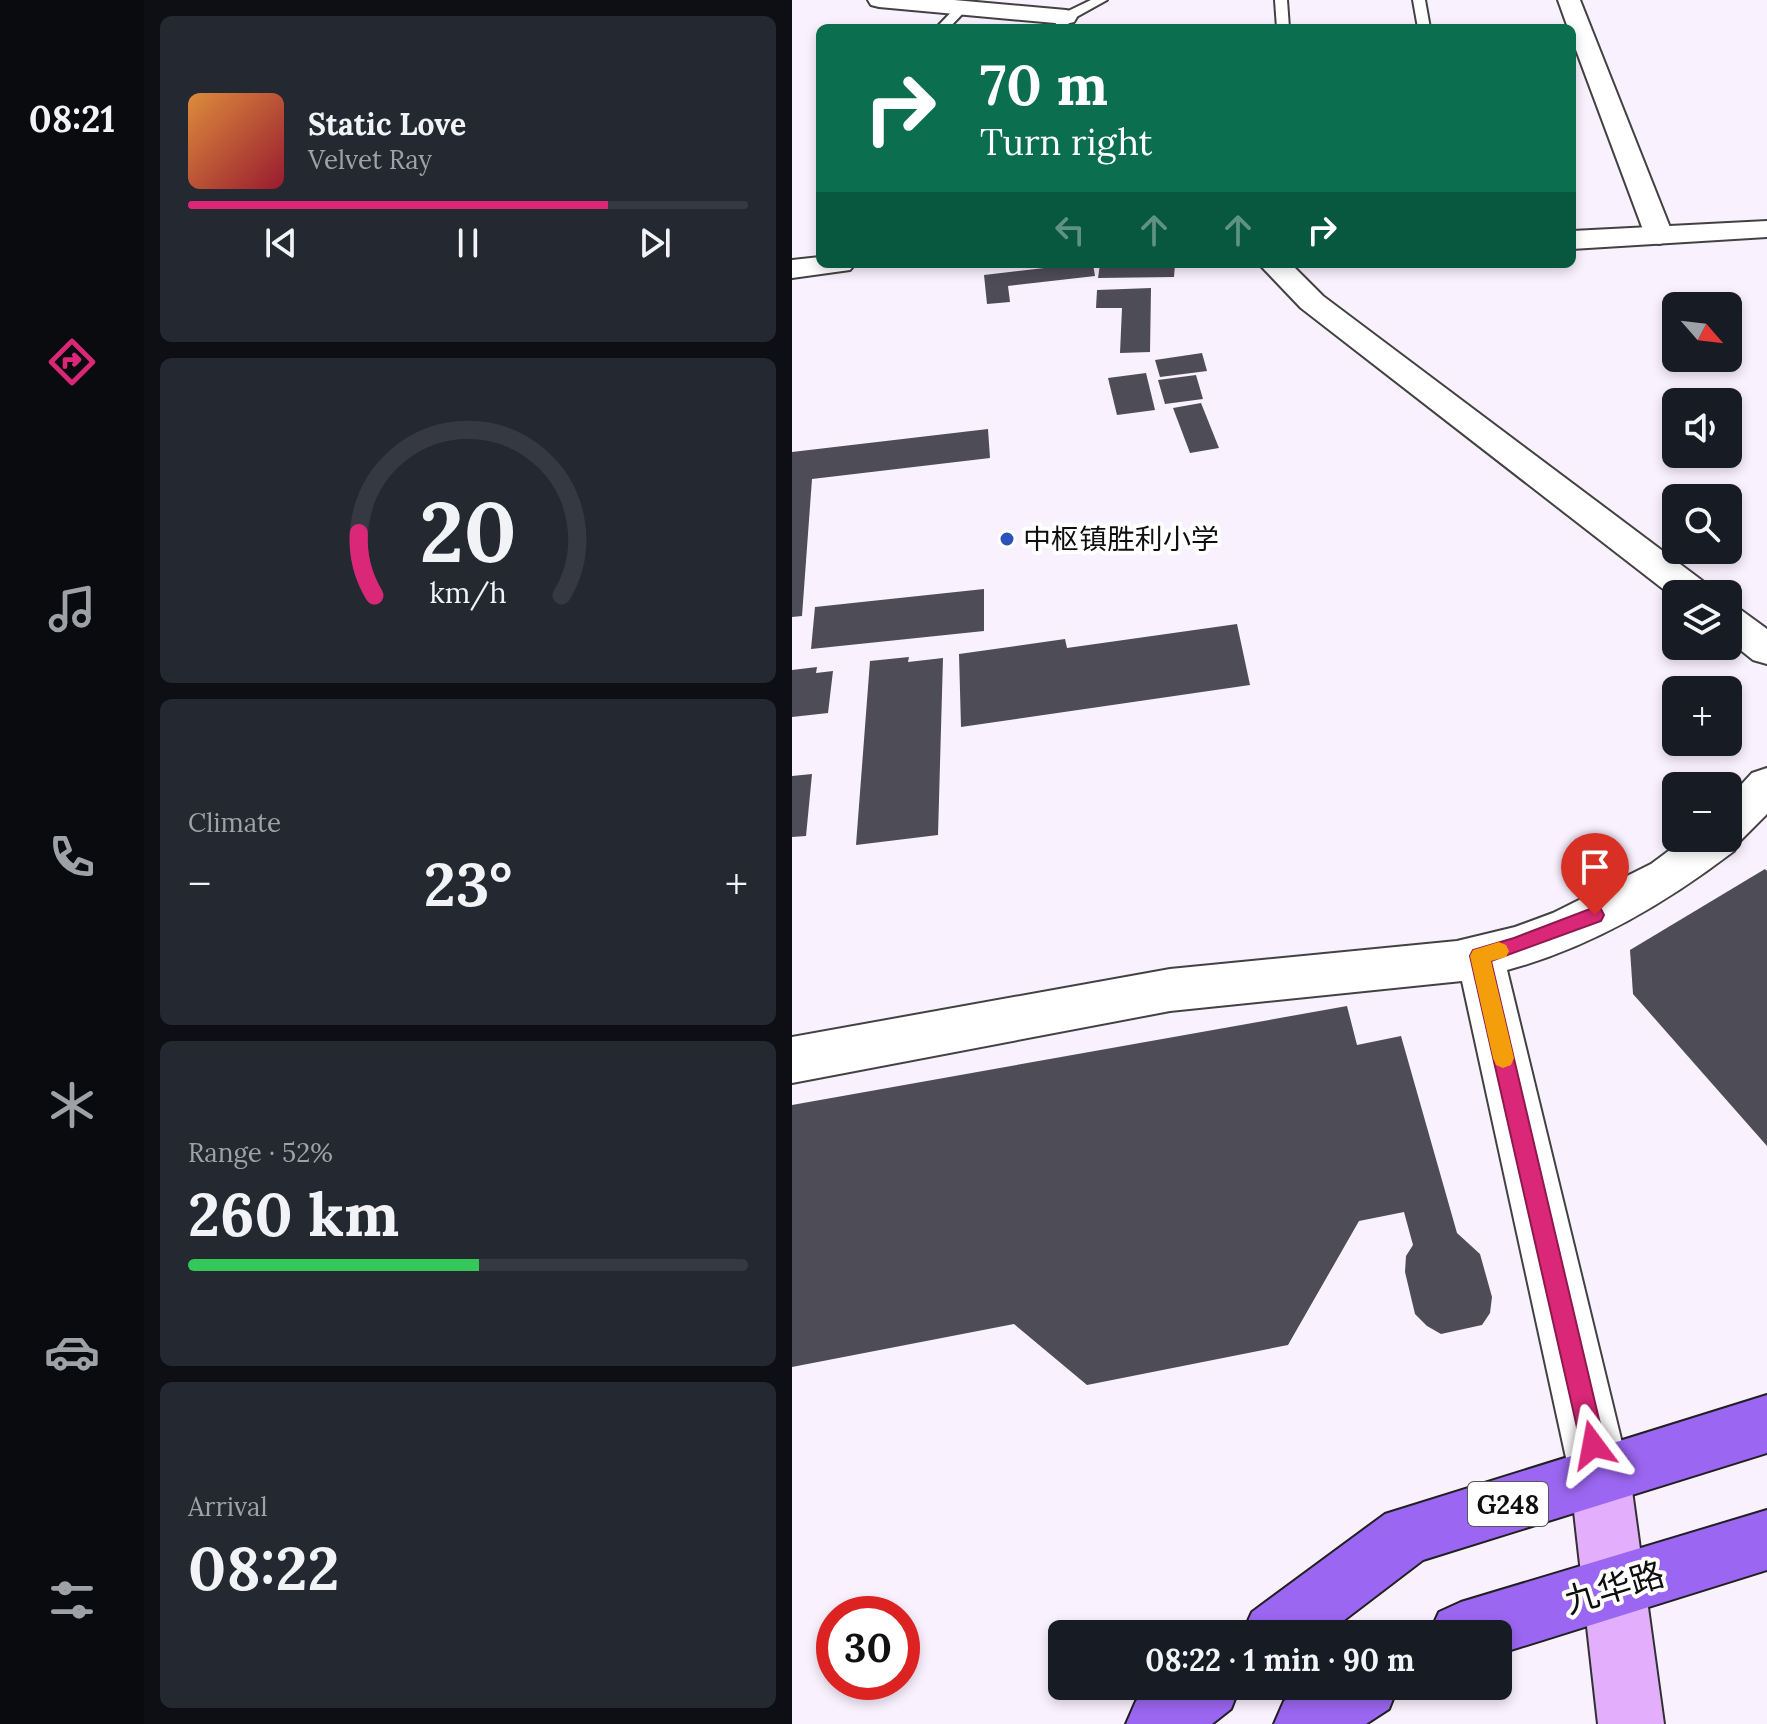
<!DOCTYPE html>
<html lang="en">
<head>
<meta charset="utf-8">
<style>
  :root { --surface:#171b24; --page:#242831; --text:#f1f3f6; --muted:#9ea1a6; --line:#363941; --accent:#db2777 }
  body { margin:0; font-family:Lora,"Noto Sans SC",serif; background:var(--page); color:var(--text); height:100vh; display:flex; flex-direction:column; font-size:30px; white-space:nowrap }
  * { box-sizing:border-box; margin:0 }
  p { font-size:26px; color:var(--muted) }
  .icon { flex:none; width:44px; height:44px; fill:none; stroke:currentColor; stroke-width:2; stroke-linecap:round; stroke-linejoin:round }
  .map { position:relative; flex:1; overflow:hidden }
  .panel { display:flex; flex-direction:column; gap:16px; padding:16px; background:#0d0f14; width:648px }
  .panel>* { flex:none }
  .banner { position:absolute; left:24px; top:24px; width:760px; height:244px; border-radius:12px; box-shadow:0 4px 12px #0003; background:#0b6e4f; color:#fff; overflow:hidden }
  .needle { width:52px; rotate:118deg }
  .buttons { position:absolute; left:870px; top:292px; display:grid; gap:16px }
  .buttons a { display:grid; place-items:center; width:80px; height:80px; border-radius:12px; background:var(--surface); box-shadow:0 4px 12px #0003; font-size:40px }
  .speed { position:absolute; left:24px; top:1596px; display:flex; gap:16px; font-size:40px; font-weight:700; text-align:center }
  .speed>* { display:grid; place-content:center; width:104px; height:104px; border-radius:50%; background:var(--surface); box-shadow:0 4px 12px #0003; line-height:1 }
  .speed .limit { border:12px solid #d22; background:#fff; color:#111 }
  .pin { position:absolute; display:grid; place-items:center; width:68px; height:68px; color:#fff; margin:-82px -34px; border-radius:50% 50% 50% 0; rotate:-45deg; box-shadow:0 0 8px #0007 }
  .pin .icon { rotate:45deg }
  .me { position:absolute; width:88px; margin:-44px; rotate:347deg; stroke-linejoin:round; filter:drop-shadow(0 0 6px #0008) }
  .turn { display:flex; align-items:center; gap:28px; height:168px; padding:0 32px; font-size:36px }
  .turn .icon { width:104px; height:104px; stroke-width:2.5 }
  .turn b { display:block; font-size:56px; line-height:68px }
  .lanes { display:flex; align-items:center; height:76px; padding:0 32px; background:#0003; justify-content:center; gap:40px; direction:ltr }
  .lanes .off { opacity:.35 }
  .big { font-size:60px; font-weight:800; line-height:1.1 }
  .panel .card { flex:1; display:flex; flex-direction:column; justify-content:center; gap:12px; min-width:0; padding:0 28px; border-radius:12px; background:var(--page) }
  .panel .dial { align-items:center; gap:0 }
  .dial svg { height:208px; overflow:visible; fill:none; stroke:var(--line); stroke-width:7; stroke-linecap:round; text-anchor:middle }
  .dial text { fill:var(--text); stroke:none }
  .song { display:flex; align-items:center; gap:24px }
  .cover { width:96px; height:96px; border-radius:12px; background:linear-gradient(135deg,hsl(30 70% 55%),hsl(350 70% 35%)) }
  .played { height:8px; border-radius:4px; background:linear-gradient(90deg,var(--accent) 75%,var(--line) 75%) }
  .keys { display:flex; justify-content:space-around; direction:ltr }
  .heat { display:flex; justify-content:space-between; align-items:center; font-size:44px; direction:ltr }
  .charge { height:12px; border-radius:6px; background:linear-gradient(90deg,#34c759 52%,var(--line) 0) }
  .trip { position:absolute; left:256px; top:1620px; width:464px; height:80px; border-radius:12px; background:var(--surface); box-shadow:0 4px 12px #0003; font-weight:800; line-height:80px; text-align:center }
  main { display:flex; flex:1; min-height:0 }
  .dock { display:flex; flex-direction:column; width:144px; justify-content:space-around; align-items:center; background:#090b0e; color:var(--muted) }
  .dock .icon { width:56px; height:56px }
  .dock .active { color:var(--accent) }
  .dock b { font-size:36px; color:var(--text) }
  .map>svg:first-child { display:block }
  .building { fill:#4e4c57 }
  .lines { fill:none; stroke-linecap:round; stroke-linejoin:round }
  .service-casing { stroke:#424242; stroke-width:4 }
  .minor-casing { stroke:#424242; stroke-width:4 }
  .tertiary-casing { stroke:#424242; stroke-width:4 }
  .secondary-casing { stroke:#313131; stroke-width:4 }
  .trunk-casing { stroke:#202020; stroke-width:4 }
  .service { fill:#fff; fill-rule:evenodd }
  .minor { fill:#fff; fill-rule:evenodd }
  .tertiary { fill:#fff; fill-rule:evenodd }
  .secondary { fill:#e3affc; fill-rule:evenodd }
  .trunk { fill:#9b66f1; fill-rule:evenodd }
  .route { fill:#db2777; stroke:#8e194d; stroke-width:2 }
  .slow { fill:#f59e0b }
  .poi-dot { fill:#2b51ba; stroke:#fff; stroke-width:3 }
  .labels { text-anchor:middle; dominant-baseline:central; stroke-width:8; stroke-linejoin:round; paint-order:stroke }
  .shield { fill:#fff; stroke:#575757; stroke-width:2 }
  .shield-label { font-size:26px; font-weight:bold; fill:#0f0f0f }
  .poi-label { font-size:28px; fill:#0f0f0f; stroke:#fff; text-anchor:start }
  .near-street-label { font-size:34px; fill:#0f0f0f; stroke:#fff }
</style>
</head>
<body>
<main>
<nav class="dock">
<b>08:21</b>
<svg class="icon active" aria-label="directions" viewBox="0 0 24 24"><path d="M12 3l9 9-9 9-9-9zM9 14v-3h6M13 9l2 2-2 2"/></svg>
<svg class="icon" aria-label="music" viewBox="0 0 24 24"><path d="M9 18V5l10-2v13"/><circle cx="6" cy="18" r="3"/><circle cx="16" cy="16" r="3"/></svg>
<svg class="icon" aria-label="phone" viewBox="0 0 24 24"><path d="M5 4h4l2 5-3 2q2 4 5 5l2-3 5 2v4C11 20 4 13 5 4z"/></svg>
<svg class="icon" aria-label="climate" viewBox="0 0 24 24"><path d="M12 3v18M4 7l16 10M4 17L20 7"/></svg>
<svg class="icon" aria-label="car" viewBox="0 0 24 24"><path d="M5 17H2v-5l4-1 3-4h7l3 4 3 1v5h-3M9 17h6M6 11h13"/><circle cx="7" cy="17" r="2"/><circle cx="17" cy="17" r="2"/></svg>
<svg class="icon" aria-label="filters" viewBox="0 0 24 24"><path d="M4 7h16M4 17h16"/><circle cx="9" cy="7" r="2"/><circle cx="15" cy="17" r="2"/></svg>
</nav>
<section class="panel">
<div class="card">
<div class="song"><i class="cover"></i><div><b>Static Love</b><p>Velvet Ray</p></div></div>
<div class="played"></div>
<div class="keys"><svg class="icon" aria-label="previous" viewBox="0 0 24 24"><path d="M18 5L8 12l10 7zM5 5v14"/></svg><svg class="icon" aria-label="pause" viewBox="0 0 24 24"><path d="M8 5v14M16 5v14"/></svg><svg class="icon" aria-label="next" viewBox="0 0 24 24"><path d="M6 5l10 7-10 7zM19 5v14"/></svg></div>
</div>
<div class="card dial"><svg viewBox="0 0 100 80">
<path d="M14 69A42 42 0 1 1 86 69"/>
<path d="M14 69A42 42 0 0 1 8 45" stroke="#db2777"/>
<text x="50" y="56" font-size="32" font-weight="700">20</text>
<text x="50" y="72" font-size="11">km/h</text>
</svg></div>
<div class="card"><p>Climate</p>
<div class="heat"><a>−</a><b class="big">23°</b><a>+</a></div>
</div>
<div class="card"><p>Range · 52%</p><b class="big">260 km</b><div class="charge"></div></div>
<div class="card"><p>Arrival</p><b class="big">08:22</b></div>
</section>
<div class="map">
<svg width="975" height="1724" viewBox="0 0 975 1724">
  <rect width="100%" height="100%" fill="#f9f1fe"/>
  <g class="building">
    <polygon points="287,264 301,264 303,276 216,286 218,302 195,304 192,275"/>
    <polygon points="308,264 383,264 382,277 306,278"/>
    <polygon points="359,288 358,352 328,353 330,308 304,308 305,290"/>
    <polygon points="410,353 415,371 368,377 363,360"/>
    <polygon points="354,373 363,410 325,415 316,378"/>
    <polygon points="404,375 411,399 373,404 366,380"/>
    <polygon points="409,403 427,448 398,453 381,408"/>
    <polygon points="196,429 198,458 20,479 10,616 0,617 0,452"/>
    <polygon points="192,589 192,631 19,649 23,607"/>
    <polygon points="445,624 458,685 169,727 167,654 273,639 275,648"/>
    <polygon points="117,657 116,662 151,658 146,835 64,845 78,661"/>
    <polygon points="25,667 24,673 41,671 36,713 0,717 0,670"/>
    <polygon points="20,774 14,836 0,837 0,776"/>
    <polygon points="973,869 975,871 975,1146 841,994 838,950"/>
    <polygon points="555,1006 565,1045 609,1036 665,1233 688,1254 700,1297 698,1313 690,1325 649,1334 635,1326 623,1314 613,1272 614,1256 621,1245 612,1212 567,1221 496,1345 295,1385 222,1324 0,1367 0,1105"/>
  </g>
  <g class="lines">
    <g class="service-casing">
      <g id="service">
        <polygon points="299,0 315,0 279,20 273,28 261,28 270,14"/>
        <polygon points="483,0 495,0 497,28 485,28"/>
        <polygon points="621,0 633,0 638,28 626,28"/>
        <polygon points="166,5 176,8 157,28 144,28"/>
      </g>
    </g>
    <g class="minor-casing">
      <g id="minor">
        <polygon points="76,0 162,0 274,10 282,12 285,17 282,22 274,24 87,7 79,5"/>
        <polygon points="766,0 788,0 881,235 877,241 867,244 857,241 853,235 780,39 780,28 776,28"/>
        <polygon points="467,264 499,264 531,296 916,585 922,594 884,594 884,599 509,308"/>
        <polygon points="936,606 949,610 975,629 975,664 961,660 936,640"/>
        <path d="M 975,768 L 975,814 L 947,842 L 942,851 C 874,903 798,948 715,970 L 838,1476 L 829,1497 L 808,1506 L 787,1497 L 778,1476 L 670,981 L 378,1011 L 0,1083 L 0,1037 L 378,969 L 665,941 L 723,927 L 761,913 L 859,864 L 894,838 L 936,838 L 936,799 L 960,773 Z"/>
      </g>
    </g>
    <g class="tertiary-casing">
      <g id="tertiary">
        <polygon points="975,221 975,237 780,249 780,231"/>
        <polygon points="28,257 28,264 63,264 58,270 0,278 0,260"/>
      </g>
    </g>
    <g class="secondary-casing">
      <polygon id="secondary" points="808,1446 829,1455 838,1476 872,1724 806,1724 778,1476 787,1455"/>
    </g>
    <g class="trunk-casing">
      <g id="trunk">
        <polygon points="975,1395 975,1453 631,1560 534,1634 450,1634 460,1612 593,1514"/>
        <polygon points="975,1510 975,1570 706,1654 706,1634 637,1634 647,1612 669,1602"/>
        <polygon points="363,1686 448,1686 439,1709 420,1724 334,1724 344,1701"/>
        <polygon points="515,1686 606,1686 597,1709 574,1724 482,1724 492,1701"/>
      </g>
    </g>
    <use href="#service" class="service"/>
    <use href="#minor" class="minor"/>
    <use href="#tertiary" class="tertiary"/>
    <use href="#secondary" class="secondary"/>
    <use href="#trunk" class="trunk"/>
  </g>
  <polygon class="route" points="803,907 809,909 812,915 809,921 699,961 813,1445 809,1454 801,1457 792,1454 789,1445 678,956 681,950 722,938"/>
  <polygon class="slow" points="707,942 714,945 717,951 714,957 699,961 722,1058 719,1065 711,1068 704,1065 701,1058 678,956 681,950"/>
  <circle class="poi-dot" cx="215" cy="539" r="8"/>
  <g class="labels">
    <rect class="shield" x="676" y="1482" width="80" height="44" rx="6"/>
    <g class="shield-label">
      <text x="716" y="1504">G248</text>
    </g>
    <g class="poi-label">
      <text x="231" y="539">中枢镇胜利小学</text>
    </g>
    <g class="near-street-label">
      <text transform="translate(822 1587) rotate(-17)">九华路</text>
    </g>
  </g>
</svg>
<div class="buttons">
<a><svg class="needle" viewBox="-14 -14 28 28"><path d="M0-13l5 13h-10z" fill="#e53935"/><path d="M0 13l5-13h-10z" fill="#9ea1a6"/></svg></a>
<a><svg class="icon" aria-label="sound" viewBox="0 0 24 24"><path d="M4 9h4l5-4v14l-5-4H4zM17 9q2 3 0 6"/></svg></a>
<a><svg class="icon" aria-label="search" viewBox="0 0 24 24"><circle cx="10" cy="10" r="6"/><path d="M15 15l6 6"/></svg></a>
<a><svg class="icon" aria-label="layers" viewBox="0 0 24 24"><path d="M12 4l9 5-9 5-9-5zM3 14l9 5 9-5"/></svg></a>
<a>+</a>
<a>−</a>
</div>
<div class="speed"><div class="limit">30</div></div>
<div class="pin" style="left:803px;top:915px;background:#d93025"><svg class="icon" aria-label="arrive" viewBox="0 0 24 24"><path d="M6 21V4h12l-3 4 3 4H6"/></svg></div>
<svg class="me" style="left:801px;top:1445px" viewBox="-20 -20 40 40"><path d="M0-17L14 15 0 8-14 15z" fill="#db2777" stroke="#fff" stroke-width="4"/></svg>
<div class="trip">08:22 · 1 min · 90 m</div>
<div class="banner">
<div class="turn"><svg class="icon" aria-label="right" viewBox="0 0 24 24"><path d="M7 20v-9h11M14 6l5 5-5 5"/></svg><div><b>70 m</b>Turn right</div></div>
<div class="lanes"><svg class="icon off" aria-label="left" viewBox="0 0 24 24"><path d="M17 20v-9H6M10 6l-5 5 5 5"/></svg><svg class="icon off" aria-label="ahead" viewBox="0 0 24 24"><path d="M12 20V5M6 11l6-6 6 6"/></svg><svg class="icon off" aria-label="ahead" viewBox="0 0 24 24"><path d="M12 20V5M6 11l6-6 6 6"/></svg><svg class="icon" aria-label="right" viewBox="0 0 24 24"><path d="M7 20v-9h11M14 6l5 5-5 5"/></svg></div>
</div>
</div>
</main>
</body>
</html>
